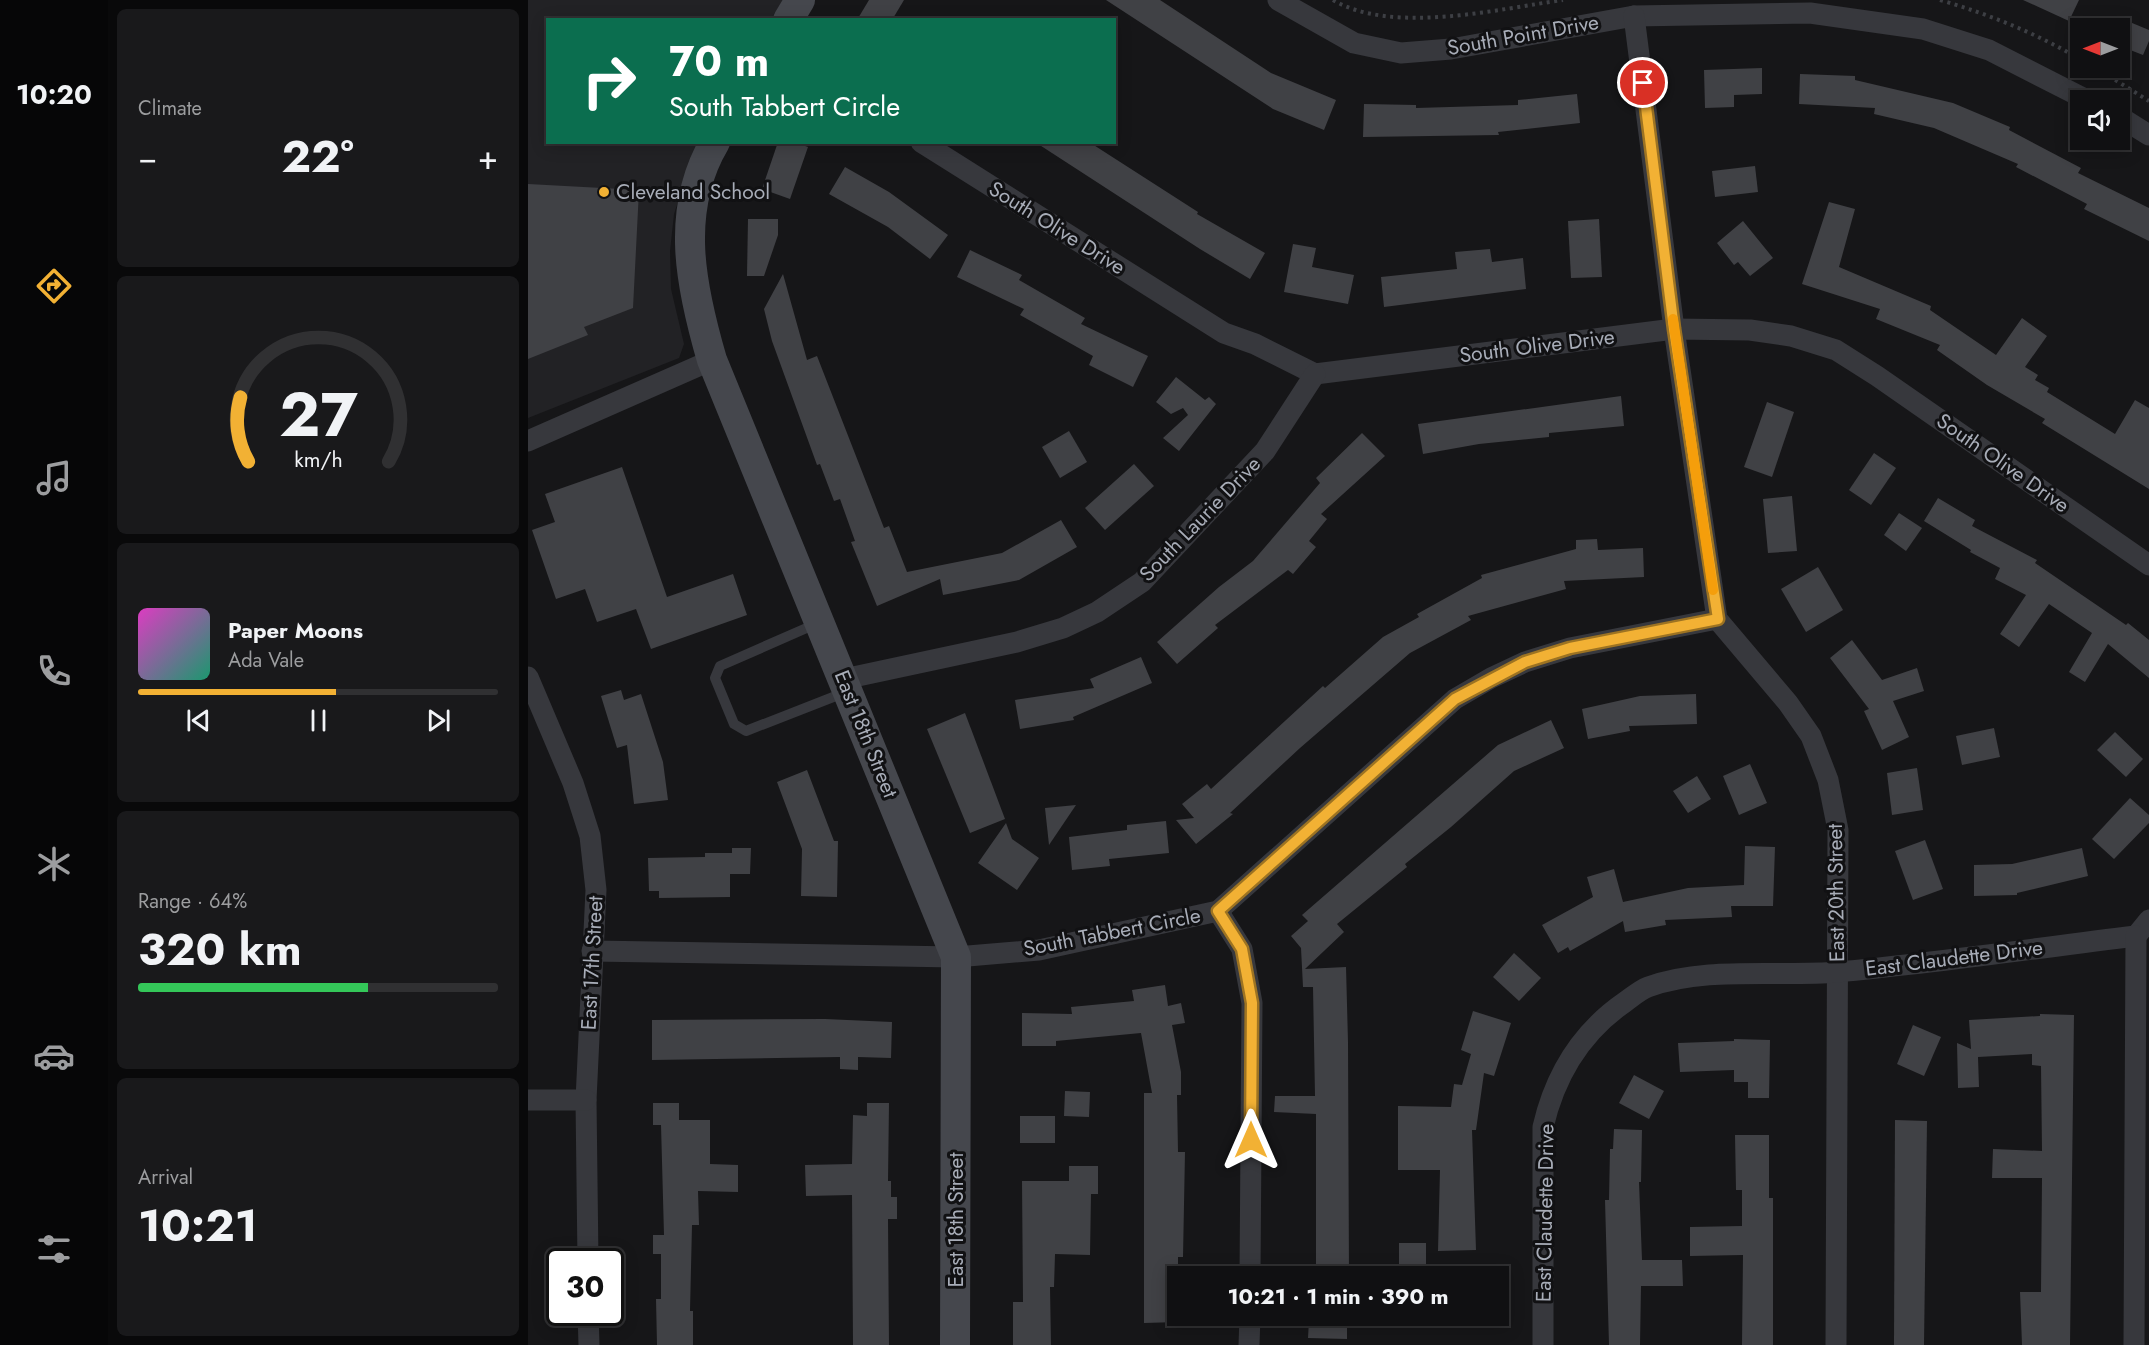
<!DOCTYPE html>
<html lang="en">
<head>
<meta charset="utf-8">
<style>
  :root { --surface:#101012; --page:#19191b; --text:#f1f3f6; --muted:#9c9d9f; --line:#303032; --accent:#f2b134 }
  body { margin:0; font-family:Jost,sans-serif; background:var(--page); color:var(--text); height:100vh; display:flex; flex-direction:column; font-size:22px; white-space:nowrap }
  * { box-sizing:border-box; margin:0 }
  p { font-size:20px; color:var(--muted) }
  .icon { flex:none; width:33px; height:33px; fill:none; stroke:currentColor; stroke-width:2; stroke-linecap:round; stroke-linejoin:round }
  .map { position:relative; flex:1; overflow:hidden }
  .side { display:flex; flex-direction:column; gap:9px; padding:9px; background:#09090a; width:420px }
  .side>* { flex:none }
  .banner { position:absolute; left:18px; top:18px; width:570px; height:126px; border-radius:0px; box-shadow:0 3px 15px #0003,0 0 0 2px var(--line); background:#0b6e4f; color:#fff; overflow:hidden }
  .needle { width:39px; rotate:270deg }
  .fabs { position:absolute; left:1542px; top:18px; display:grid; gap:12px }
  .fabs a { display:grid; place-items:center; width:60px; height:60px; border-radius:0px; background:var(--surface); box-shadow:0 3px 15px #0003,0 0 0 2px var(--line); font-size:30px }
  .speed { position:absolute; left:18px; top:1248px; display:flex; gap:12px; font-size:30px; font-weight:700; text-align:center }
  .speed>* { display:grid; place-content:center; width:78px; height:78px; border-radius:50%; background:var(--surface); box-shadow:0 3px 15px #0003,0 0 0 2px var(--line); line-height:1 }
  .speed .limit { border:3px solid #111; border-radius:9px; background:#fff; color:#111 }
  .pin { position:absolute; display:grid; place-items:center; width:51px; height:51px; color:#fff; margin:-26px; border:3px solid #fff; border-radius:50%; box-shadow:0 2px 6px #0007 }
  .me { position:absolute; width:66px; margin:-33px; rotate:0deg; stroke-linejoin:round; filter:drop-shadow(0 0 4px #0008) }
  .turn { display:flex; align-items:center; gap:21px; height:126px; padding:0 24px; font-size:27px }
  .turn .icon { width:78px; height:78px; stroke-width:2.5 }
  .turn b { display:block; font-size:42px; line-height:51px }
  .big { font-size:45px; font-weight:700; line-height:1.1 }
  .side .tile { flex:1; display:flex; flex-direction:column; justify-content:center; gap:9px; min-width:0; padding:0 21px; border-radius:9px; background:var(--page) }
  .side .dial { align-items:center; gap:0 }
  .dial svg { height:156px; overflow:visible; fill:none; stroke:var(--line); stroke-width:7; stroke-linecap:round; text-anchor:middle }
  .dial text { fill:var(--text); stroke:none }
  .song { display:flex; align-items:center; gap:18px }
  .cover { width:72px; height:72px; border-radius:9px; background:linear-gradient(135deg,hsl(310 70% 55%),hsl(160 70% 35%)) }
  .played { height:6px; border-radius:3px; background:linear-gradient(90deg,var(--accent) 55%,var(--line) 55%) }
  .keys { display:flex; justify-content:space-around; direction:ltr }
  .heat { display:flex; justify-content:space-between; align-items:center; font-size:33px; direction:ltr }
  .charge { height:9px; border-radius:4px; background:linear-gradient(90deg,#34c759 64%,var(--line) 0) }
  .trip { position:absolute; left:639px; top:1266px; width:342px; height:60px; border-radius:0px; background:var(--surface); box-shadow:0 3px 15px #0003,0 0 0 2px var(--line); font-weight:700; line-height:60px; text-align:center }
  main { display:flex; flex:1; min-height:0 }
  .dock { display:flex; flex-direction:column; width:108px; justify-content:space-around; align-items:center; background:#060607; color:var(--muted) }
  .dock .icon { width:42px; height:42px }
  .dock .active { color:var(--accent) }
  .dock b { font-size:27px; color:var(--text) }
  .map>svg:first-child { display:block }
  .built { fill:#222225 }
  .building { fill:#404145 }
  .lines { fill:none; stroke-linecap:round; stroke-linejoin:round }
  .path { stroke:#3d3f44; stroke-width:4; stroke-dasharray:3 4.5; stroke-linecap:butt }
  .lane { stroke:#37383d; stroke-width:10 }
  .street { stroke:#37383d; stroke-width:21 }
  .secondary { stroke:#45474d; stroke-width:30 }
  .route-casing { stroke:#9d7322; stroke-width:15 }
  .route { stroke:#f2b134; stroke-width:10 }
  .slow { stroke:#f59e0b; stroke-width:10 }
  .poi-dot { fill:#f2b134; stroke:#111113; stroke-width:2 }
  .labels { text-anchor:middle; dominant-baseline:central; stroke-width:6; stroke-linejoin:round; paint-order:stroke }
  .street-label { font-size:21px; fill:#a8adb8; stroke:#111113 }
  .poi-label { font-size:21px; fill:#a8adb8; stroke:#111113; text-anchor:start }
</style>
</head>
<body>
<main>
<nav class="dock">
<b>10:20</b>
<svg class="icon active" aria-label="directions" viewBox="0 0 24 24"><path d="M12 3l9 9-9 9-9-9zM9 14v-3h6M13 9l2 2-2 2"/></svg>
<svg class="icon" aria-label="music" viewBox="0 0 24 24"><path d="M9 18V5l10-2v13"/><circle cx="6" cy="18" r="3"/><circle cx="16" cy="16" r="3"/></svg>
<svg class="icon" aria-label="phone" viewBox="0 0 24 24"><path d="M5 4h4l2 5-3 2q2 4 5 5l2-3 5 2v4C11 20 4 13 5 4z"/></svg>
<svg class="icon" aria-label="climate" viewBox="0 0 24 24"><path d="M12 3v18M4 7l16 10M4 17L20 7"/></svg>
<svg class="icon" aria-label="car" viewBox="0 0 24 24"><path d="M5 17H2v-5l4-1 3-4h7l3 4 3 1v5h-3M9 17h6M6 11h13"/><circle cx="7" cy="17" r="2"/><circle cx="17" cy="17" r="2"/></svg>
<svg class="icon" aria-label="filters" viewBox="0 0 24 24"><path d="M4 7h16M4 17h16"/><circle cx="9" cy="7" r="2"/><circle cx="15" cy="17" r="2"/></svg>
</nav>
<section class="side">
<div class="tile"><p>Climate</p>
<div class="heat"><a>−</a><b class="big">22°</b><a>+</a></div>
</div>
<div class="tile dial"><svg viewBox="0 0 100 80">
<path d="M14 69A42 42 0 1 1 86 69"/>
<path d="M14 69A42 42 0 0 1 10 36" stroke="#f2b134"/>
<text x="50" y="56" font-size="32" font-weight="700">27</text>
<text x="50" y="72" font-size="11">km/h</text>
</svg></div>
<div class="tile">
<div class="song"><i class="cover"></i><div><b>Paper Moons</b><p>Ada Vale</p></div></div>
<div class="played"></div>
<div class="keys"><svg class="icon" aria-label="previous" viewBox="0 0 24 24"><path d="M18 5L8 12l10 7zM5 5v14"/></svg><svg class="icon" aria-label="pause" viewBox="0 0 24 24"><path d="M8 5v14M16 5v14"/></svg><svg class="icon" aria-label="next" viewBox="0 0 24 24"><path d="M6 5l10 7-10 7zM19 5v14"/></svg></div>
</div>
<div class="tile"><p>Range · 64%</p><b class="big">320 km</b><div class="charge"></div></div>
<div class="tile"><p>Arrival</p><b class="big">10:21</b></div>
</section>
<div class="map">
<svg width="1621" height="1345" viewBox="0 0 1621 1345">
  <rect width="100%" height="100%" fill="#161618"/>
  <polygon class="built" points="0,0 255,0 243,19 20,20 20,142 174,143 160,171 146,214 142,251 143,289 156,344 151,358 0,418"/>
  <g class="building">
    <polygon points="341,0 376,0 364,20 329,20"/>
    <polygon points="578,0 632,0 743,73 808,100 796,130 745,109"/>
    <polygon points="1495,0 1551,0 1541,21"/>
    <polygon points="1592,18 1621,30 1621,41 1615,55 1592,46"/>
    <polygon points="1234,68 1234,94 1206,95 1206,107 1177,108 1176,70"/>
    <polygon points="1272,74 1327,76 1327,80 1425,103 1482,127 1481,130 1553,168 1550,173 1621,208 1621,241 1556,209 1559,204 1488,167 1490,164 1406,128 1346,114 1347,108 1271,104"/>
    <polygon points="1049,94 1052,123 970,132 971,135 835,137 836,104 888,105 888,108 990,105 990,100"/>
    <polygon points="250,142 266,142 280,147 262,199 234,189"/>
    <polygon points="507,142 561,142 670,212 669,214 737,253 722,279 672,249"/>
    <polygon points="1227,166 1230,192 1187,197 1184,171"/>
    <polygon points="317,167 361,192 420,235 402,259 360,227 301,194"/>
    <polygon points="0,184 111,190 105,308 56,327 60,335 0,359"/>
    <polygon points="1301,202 1327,209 1311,267 1403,306 1402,310 1468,355 1494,318 1519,336 1497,367 1510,375 1507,380 1521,388 1519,392 1587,434 1607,400 1621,408 1621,489 1514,423 1517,419 1459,385 1409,350 1412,345 1348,319 1352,309 1274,284"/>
    <polygon points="220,219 250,219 250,235 236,276 219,276"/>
    <polygon points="1071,219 1074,277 1043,278 1040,221"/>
    <polygon points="1215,221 1245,258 1222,276 1210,262 1206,265 1189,243"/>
    <polygon points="765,244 788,248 784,267 826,275 820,304 756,292"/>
    <polygon points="962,249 964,262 995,258 998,289 856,307 853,277 929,269 927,252"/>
    <polygon points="442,250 494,275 491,280 557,318 553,324 620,356 605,387 561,365 565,356 492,315 496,309 429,277"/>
    <polygon points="255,274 279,360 289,356 356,528 361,526 379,572 474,553 533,520 549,547 491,580 415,595 412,579 349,606 323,542 327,541 312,499 306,501 292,464 289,465 244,341 236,309"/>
    <polygon points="648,377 677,400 681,397 688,404 651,451 635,438 660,415 655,408 643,414 628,402"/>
    <polygon points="1093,396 1096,426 1021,433 1021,437 951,444 895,454 890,424"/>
    <polygon points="1239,402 1266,412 1244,477 1216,467"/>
    <polygon points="541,431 559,462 532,478 514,447"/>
    <polygon points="834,433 857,456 793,514 799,519 781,541 788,547 765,574 760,570 687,625 690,628 649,664 629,642 691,587 725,561 792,483 788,478"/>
    <polygon points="1346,453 1368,468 1343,505 1321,490"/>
    <polygon points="606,464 626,486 577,530 557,508"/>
    <polygon points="94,467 139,597 205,574 219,615 123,649 108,609 69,622 57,589 28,599 4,530 27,522 17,494"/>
    <polygon points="1264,496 1269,551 1240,553 1235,499"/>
    <polygon points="1410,498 1447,520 1444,526 1509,560 1507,563 1598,625 1600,623 1621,640 1621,678 1580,644 1557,682 1541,672 1564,633 1521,604 1491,647 1472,634 1498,595 1467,579 1472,568 1442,552 1443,550 1396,521"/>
    <polygon points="1371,513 1394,528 1378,551 1356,535"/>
    <polygon points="1069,539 1070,550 1115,548 1116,577 1036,581 1038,589 940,616 943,620 882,653 772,748 702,813 705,814 668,844 648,820 666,818 654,804 679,784 683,789 795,686 797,688 855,637 891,617 889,614 954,578 953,575 1048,549 1048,540"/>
    <polygon points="1290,567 1315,610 1278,632 1253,589"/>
    <polygon points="1324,640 1354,680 1389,668 1396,691 1365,701 1381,737 1354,750 1336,711 1341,709 1302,658"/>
    <polygon points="613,657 624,683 545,717 546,720 492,729 487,700 566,688 562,679"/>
    <polygon points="93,690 96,700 113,694 135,762 140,800 106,804 99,745 89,748 73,696"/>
    <polygon points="1168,694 1169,724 1101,726 1102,731 1060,739 1054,709 1112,696"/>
    <polygon points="437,713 477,819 442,833 399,729"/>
    <polygon points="1023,720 1036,748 986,771 923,827 877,864 879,867 809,924 816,932 777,969 818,967 820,1042 821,1276 802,1276 803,1273 788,1272 788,1114 746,1112 747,1096 787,1096 785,987 775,987 773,948 763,936 780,921 774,915 970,745"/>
    <polygon points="1466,728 1472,757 1434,765 1428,736"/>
    <polygon points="1587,732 1615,759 1598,777 1569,750"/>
    <polygon points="1222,764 1239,803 1211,815 1195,776"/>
    <polygon points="1389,768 1395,810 1364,815 1359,773"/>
    <polygon points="279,770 306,841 310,841 309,897 273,896 274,849 249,782"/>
    <polygon points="1169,776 1183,799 1160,813 1145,791"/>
    <polygon points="1602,798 1621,815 1621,823 1586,859 1564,839"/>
    <polygon points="548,805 521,845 517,808"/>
    <polygon points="638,821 641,853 581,859 582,866 544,870 541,837 599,830 599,825"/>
    <polygon points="478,823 484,839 511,858 489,890 450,863"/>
    <polygon points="1397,840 1415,889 1385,900 1367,851"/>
    <polygon points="1217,846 1247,847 1245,906 1203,906 1204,917 1137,920 1138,925 1097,932 1095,921 1042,951 1040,947 1030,953 1014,925 1065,897 1059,877 1086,869 1095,902 1160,888 1216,885"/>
    <polygon points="204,848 223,848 222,874 202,874 202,897 131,898 131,891 121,891 120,858 177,857 177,853 204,853"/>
    <polygon points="1554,848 1560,876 1489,893 1489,895 1446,896 1446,865 1484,864"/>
    <polygon points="986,953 1013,978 991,1001 965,977"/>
    <polygon points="637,985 640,1006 653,1003 657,1023 644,1025 653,1072 653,1095 649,1095 650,1152 657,1152 655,1257 650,1257 650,1322 616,1323 616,1093 624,1093 613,1033 528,1041 528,1046 494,1046 494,1013 544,1014 543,1007 606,1001 604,990"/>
    <polygon points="945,1011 983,1023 966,1076 956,1073 948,1130 944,1130 948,1250 910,1251 912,1170 870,1170 870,1106 923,1107 926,1084 934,1085 943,1054 933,1050"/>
    <polygon points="1512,1014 1546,1015 1542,1345 1494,1345 1492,1292 1513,1292 1514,1178 1464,1178 1465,1149 1514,1151 1513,1066 1504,1065 1504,1054 1450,1057 1451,1087 1430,1088 1429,1043 1443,1049 1441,1020 1512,1016"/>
    <polygon points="297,1019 364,1022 363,1058 330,1057 330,1070 312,1069 312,1057 124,1060 124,1020"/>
    <polygon points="1385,1025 1413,1037 1396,1076 1369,1064"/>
    <polygon points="1206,1039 1242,1040 1241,1098 1220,1098 1220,1082 1206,1082 1206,1070 1152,1072 1150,1043 1206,1041"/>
    <polygon points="1106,1075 1136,1091 1121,1119 1091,1103"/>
    <polygon points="537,1091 562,1092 561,1117 536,1116"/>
    <polygon points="125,1103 151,1103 151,1120 182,1120 182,1164 210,1165 210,1192 170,1191 171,1225 164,1225 162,1311 165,1311 165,1345 129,1345 128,1299 133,1299 133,1254 125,1254 125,1235 136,1235 133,1125 125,1125"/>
    <polygon points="339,1103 361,1103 360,1181 363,1181 363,1197 369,1197 369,1219 360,1219 361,1345 325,1345 324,1195 278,1196 277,1165 324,1164 325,1115 339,1116"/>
    <rect x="492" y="1116" width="35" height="27"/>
    <polygon points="1367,1120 1399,1121 1396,1345 1366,1345"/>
    <polygon points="1086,1129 1114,1130 1113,1182 1111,1182 1114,1260 1154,1260 1155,1286 1113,1286 1112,1345 1081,1345 1077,1200 1081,1200 1082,1149 1085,1149"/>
    <polygon points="1207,1135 1241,1135 1241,1198 1245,1198 1245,1345 1214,1345 1215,1255 1162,1256 1162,1227 1214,1226 1214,1190 1208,1190"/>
    <polygon points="541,1166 570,1166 570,1194 563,1194 562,1255 527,1254 526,1287 522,1287 523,1345 485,1345 485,1302 495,1302 494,1181 541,1181"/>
    <rect x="871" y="1243" width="27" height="27"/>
    <polygon points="787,1316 819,1316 819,1339 780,1338 781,1320 787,1320"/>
  </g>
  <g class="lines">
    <g class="path">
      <path d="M 805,0 C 864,35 970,9 1035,0"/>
      <path d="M 1412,0 C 1463,15 1507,33 1552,59"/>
      <polyline points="1568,68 1621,101"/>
    </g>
    <polyline class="lane" points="290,623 192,666 187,678 206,724 218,731 318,692"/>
    <g class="street">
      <polyline points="750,0 826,43 873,53 923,49 1106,16 1282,13 1395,29 1461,50 1559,100"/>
      <polyline points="1106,16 1146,329 1189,619 1260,703 1283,736 1300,780 1310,830 1308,1345"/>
      <polyline points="1592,117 1621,135"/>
      <polyline points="393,142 696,333 727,344 787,374 1146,329 1222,330 1263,336 1308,350 1349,376 1621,565"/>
      <polyline points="0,441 184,360"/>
      <polyline points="0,677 45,783 62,836 68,890 58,1100 60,1262"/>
      <polyline points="316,679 489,642 535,628 569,612 614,582 737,451 787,374"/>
      <polyline points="690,911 714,949 724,1003 722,1276"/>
      <polyline points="64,951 428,957 511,950 690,911 927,699 963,678 997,662 1042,648 1189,619"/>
      <polyline points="0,1100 58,1100"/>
      <polyline points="60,1312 61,1345"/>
      <polyline points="721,1345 722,1316"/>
      <path d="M 1015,1345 L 1015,1127 C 1027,1075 1052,1033 1097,1002 C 1104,997 1112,990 1120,987 C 1177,966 1249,977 1310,972 C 1409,963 1509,948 1608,936 L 1621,920"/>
      <polyline points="1606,1345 1608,936"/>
    </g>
    <g class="secondary">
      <polyline points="260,20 272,0"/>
      <path d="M 187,142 C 146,211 163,288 184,360 L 428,957 L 427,1345"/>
    </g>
  </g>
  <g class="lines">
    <g class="route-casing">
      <polyline id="route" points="723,1140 724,1003 714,949 690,911 927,699 997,662 1042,648 1190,619 1146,329 1115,83"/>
    </g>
    <use href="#route" class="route"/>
    <polyline class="slow" points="1145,319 1185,590"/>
  </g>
  <circle class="poi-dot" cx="76" cy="192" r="6"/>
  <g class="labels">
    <g class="street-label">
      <text transform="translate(995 35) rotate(-10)">South Point Drive</text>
      <text transform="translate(529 228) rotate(32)">South Olive Drive</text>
      <text transform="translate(1009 346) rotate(-7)">South Olive Drive</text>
      <text transform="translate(1475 463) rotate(35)">South Olive Drive</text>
      <text transform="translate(672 519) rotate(-46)">South Laurie Drive</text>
      <text transform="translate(338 734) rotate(68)">East 18th Street</text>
      <text transform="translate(1308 893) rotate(-91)">East 20th Street</text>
      <text transform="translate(584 932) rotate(-11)">South Tabbert Circle</text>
      <text transform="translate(1426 958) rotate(-7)">East Claudette Drive</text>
      <text transform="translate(64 963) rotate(-87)">East 17th Street</text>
      <text transform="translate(1017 1213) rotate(-89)">East Claudette Drive</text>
      <text transform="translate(428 1220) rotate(-90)">East 18th Street</text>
    </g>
    <g class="poi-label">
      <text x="88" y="192">Cleveland School</text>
    </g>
  </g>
</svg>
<div class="fabs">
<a><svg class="needle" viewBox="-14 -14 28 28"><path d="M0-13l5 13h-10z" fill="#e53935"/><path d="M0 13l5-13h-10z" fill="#9c9d9f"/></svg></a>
<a><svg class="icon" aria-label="sound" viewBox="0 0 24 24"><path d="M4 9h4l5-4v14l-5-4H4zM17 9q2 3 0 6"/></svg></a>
</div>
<div class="speed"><div class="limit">30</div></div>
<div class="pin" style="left:1115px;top:83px;background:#d93025"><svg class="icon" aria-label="arrive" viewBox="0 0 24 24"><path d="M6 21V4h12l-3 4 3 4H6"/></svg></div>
<svg class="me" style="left:723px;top:1140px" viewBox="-20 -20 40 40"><path d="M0-17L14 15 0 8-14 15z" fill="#f2b134" stroke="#fff" stroke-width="4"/></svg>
<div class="trip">10:21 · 1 min · 390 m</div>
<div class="banner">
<div class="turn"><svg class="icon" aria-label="right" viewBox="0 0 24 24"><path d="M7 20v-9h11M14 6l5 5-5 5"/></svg><div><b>70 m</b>South Tabbert Circle</div></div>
</div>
</div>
</main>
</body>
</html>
